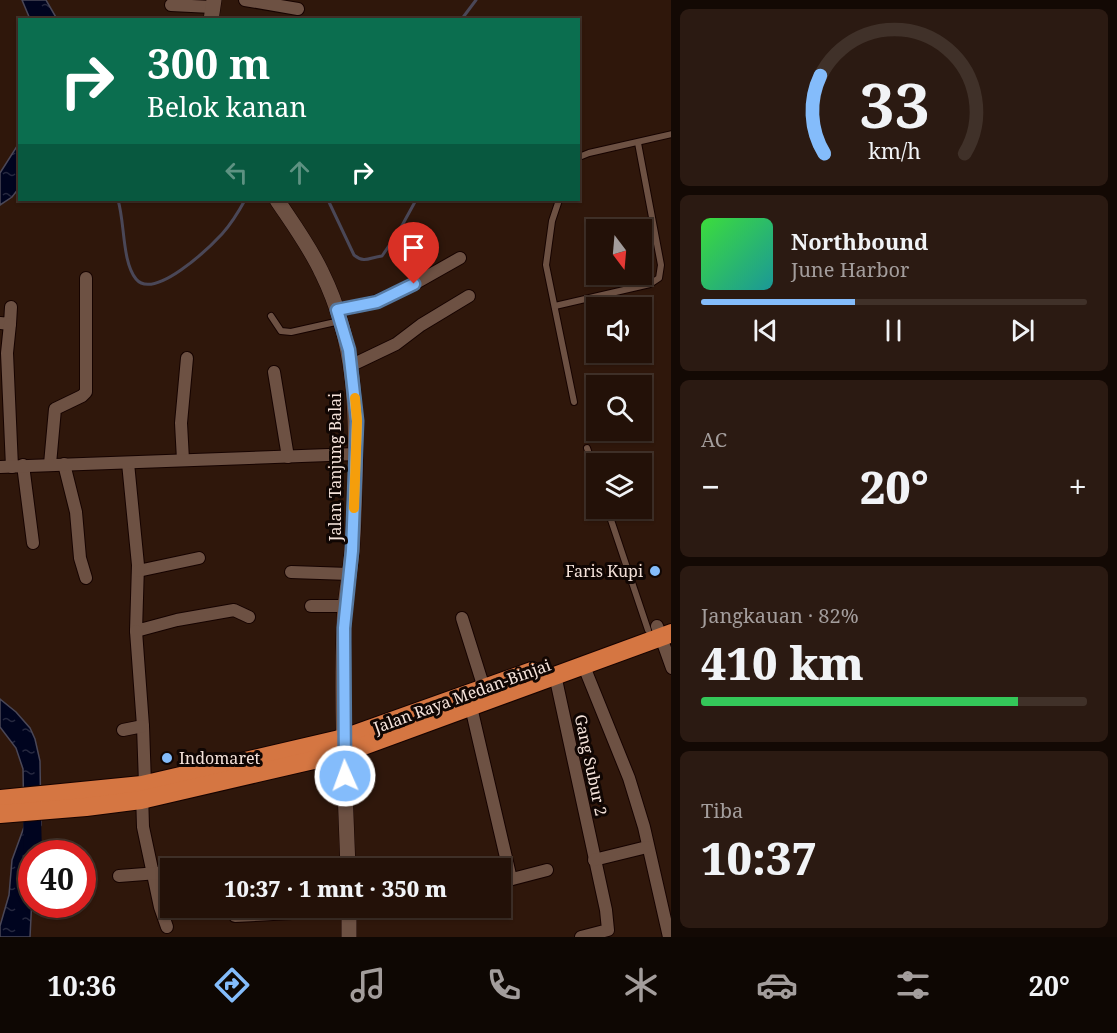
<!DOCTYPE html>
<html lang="id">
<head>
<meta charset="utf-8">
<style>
  :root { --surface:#231108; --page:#2b1a12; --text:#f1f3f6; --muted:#a39d9c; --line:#403129; --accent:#84bcfb }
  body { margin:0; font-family:"Noto Serif",serif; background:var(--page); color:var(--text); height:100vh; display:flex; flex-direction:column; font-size:22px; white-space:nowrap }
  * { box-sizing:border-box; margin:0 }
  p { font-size:20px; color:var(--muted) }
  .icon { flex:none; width:33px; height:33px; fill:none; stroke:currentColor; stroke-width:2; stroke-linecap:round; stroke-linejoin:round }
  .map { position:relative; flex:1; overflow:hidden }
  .panel { display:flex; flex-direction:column; gap:9px; padding:9px; background:#130904; width:446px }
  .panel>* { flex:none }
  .guide { position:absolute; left:18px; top:18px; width:562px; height:183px; border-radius:0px; box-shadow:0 2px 4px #0004,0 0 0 2px var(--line); background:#0b6e4f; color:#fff; overflow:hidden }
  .needle { width:39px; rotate:164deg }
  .fabs { position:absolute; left:586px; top:219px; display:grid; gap:12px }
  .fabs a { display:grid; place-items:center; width:66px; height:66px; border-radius:0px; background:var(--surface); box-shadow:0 2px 4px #0004,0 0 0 2px var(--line); font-size:30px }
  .speed { position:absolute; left:18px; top:840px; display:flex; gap:12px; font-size:30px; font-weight:700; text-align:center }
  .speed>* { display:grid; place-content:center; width:78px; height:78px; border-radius:50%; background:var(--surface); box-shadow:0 2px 4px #0004,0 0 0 2px var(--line); line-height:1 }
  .speed .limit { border:9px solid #d22; background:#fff; color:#111 }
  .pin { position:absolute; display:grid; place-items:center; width:51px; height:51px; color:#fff; margin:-62px -26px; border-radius:50% 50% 50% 0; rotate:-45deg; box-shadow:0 0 6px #0007 }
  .pin .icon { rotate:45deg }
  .me { position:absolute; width:66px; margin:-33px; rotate:358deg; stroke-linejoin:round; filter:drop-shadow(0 0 4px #0008) }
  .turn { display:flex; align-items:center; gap:21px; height:126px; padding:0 30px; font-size:27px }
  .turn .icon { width:78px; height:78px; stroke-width:2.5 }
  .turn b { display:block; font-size:42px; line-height:51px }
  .lanes { display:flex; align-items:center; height:57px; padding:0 30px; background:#0003; justify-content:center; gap:30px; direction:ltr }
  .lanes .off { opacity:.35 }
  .big { font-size:45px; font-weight:800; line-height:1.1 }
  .panel .tile { flex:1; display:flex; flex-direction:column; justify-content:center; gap:9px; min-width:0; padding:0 21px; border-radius:9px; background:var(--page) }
  .panel .dial { align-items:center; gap:0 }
  .dial svg { height:156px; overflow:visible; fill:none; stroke:var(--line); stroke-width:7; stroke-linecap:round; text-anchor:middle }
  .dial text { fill:var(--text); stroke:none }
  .song { display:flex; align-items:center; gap:18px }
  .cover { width:72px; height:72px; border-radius:9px; background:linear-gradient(135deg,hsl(120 70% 55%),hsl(180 70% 35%)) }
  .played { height:6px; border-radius:3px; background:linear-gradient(90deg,var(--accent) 40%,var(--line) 40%) }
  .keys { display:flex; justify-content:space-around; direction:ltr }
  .heat { display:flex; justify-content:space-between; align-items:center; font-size:33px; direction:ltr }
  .charge { height:9px; border-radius:4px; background:linear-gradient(90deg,#34c759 82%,var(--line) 0) }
  .trip { position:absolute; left:160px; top:858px; width:351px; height:60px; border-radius:0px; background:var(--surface); box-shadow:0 2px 4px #0004,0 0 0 2px var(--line); font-weight:800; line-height:60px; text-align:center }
  .tab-bar { display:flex; height:96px; justify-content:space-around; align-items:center; background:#0e0703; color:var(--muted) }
  .tab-bar .icon { width:42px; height:42px }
  .tab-bar .active { color:var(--accent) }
  .tab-bar b { font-size:27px; color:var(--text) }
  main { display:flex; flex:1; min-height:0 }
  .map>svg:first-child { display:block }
  .water { fill:url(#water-ripples); stroke:#4a4757; stroke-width:1.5 }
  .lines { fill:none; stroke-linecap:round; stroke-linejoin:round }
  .stream { stroke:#4a4757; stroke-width:3 }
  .river { stroke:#00041f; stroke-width:18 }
  .service-casing { stroke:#160300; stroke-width:8 }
  .minor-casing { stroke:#160300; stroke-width:14 }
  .tertiary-casing { stroke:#160300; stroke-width:16 }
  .trunk-casing { stroke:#160300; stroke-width:20 }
  .service { stroke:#6d5143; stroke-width:6 }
  .minor { stroke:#6d5143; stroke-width:12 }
  .tertiary { stroke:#6d5143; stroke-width:15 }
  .trunk { stroke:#d57642; stroke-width:18 }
  .route-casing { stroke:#567aa3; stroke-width:15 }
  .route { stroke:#84bcfb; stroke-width:10 }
  .slow { stroke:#f59e0b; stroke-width:10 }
  .poi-dot { fill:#84bcfb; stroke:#100603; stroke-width:2 }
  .labels { text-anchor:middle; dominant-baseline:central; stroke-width:6; stroke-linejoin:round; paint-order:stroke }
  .street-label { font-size:16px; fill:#f5e3db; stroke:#100603 }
  .poi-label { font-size:16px; fill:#f5e3db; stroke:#100603; text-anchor:end }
</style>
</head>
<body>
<main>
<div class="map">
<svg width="672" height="937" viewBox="0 0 672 937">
  <defs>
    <pattern id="water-ripples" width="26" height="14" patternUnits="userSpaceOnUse" patternTransform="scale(1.5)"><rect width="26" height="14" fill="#00041f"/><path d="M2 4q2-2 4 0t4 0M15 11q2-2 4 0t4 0" fill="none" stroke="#26283f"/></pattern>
  </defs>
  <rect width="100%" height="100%" fill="#2f170b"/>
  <g class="water">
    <polygon points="22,0 46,0 57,19 30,19"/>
    <polygon points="19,143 19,188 12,197 0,205 0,173"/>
    <polygon points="0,699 16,712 30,728 35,739 40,761 41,825 30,846 32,897 30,937 0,937 0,926 9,895 12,860 24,827 23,769 16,748 0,727"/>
  </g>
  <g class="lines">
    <g class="stream">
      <polyline points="461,20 476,0"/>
      <path d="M 118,200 C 125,223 122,262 136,279 C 154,301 209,248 222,234 C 231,224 239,211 245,200"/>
      <path d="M 328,200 L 354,255 C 365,264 370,257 382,256 L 399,231 L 416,200"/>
    </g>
    <polyline class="river" points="32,816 33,854"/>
    <g class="service-casing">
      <g id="service">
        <polyline points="579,157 589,153 672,134"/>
        <polyline points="559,200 552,221 546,265 574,402"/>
        <polyline points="555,306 650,284 659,278 661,265 638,143"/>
        <polyline points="271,316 281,331 291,332 340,321"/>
        <polyline points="587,448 597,478"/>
        <polyline points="607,508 648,630"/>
      </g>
    </g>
    <g class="minor-casing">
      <g id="minor">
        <polyline points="245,0 298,9"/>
        <polyline points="171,5 212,7"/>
        <polyline points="337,311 377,301 414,284 460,258"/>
        <polyline points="0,323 10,324 11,307"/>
        <polyline points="10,324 7,353 12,467"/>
        <polyline points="352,365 396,344 421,325 469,296"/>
        <polyline points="274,372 288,457"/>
        <polyline points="183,460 181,423 187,358"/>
        <polyline points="128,463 138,565 136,631 177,620 234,610 249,617"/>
        <polyline points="50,464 55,409 82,396 86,392 86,278"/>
        <polyline points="64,464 76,512 80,558 86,578"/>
        <polyline points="23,465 33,543"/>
        <polyline points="0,467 356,454"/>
        <polyline points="138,571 199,558"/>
        <polyline points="291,572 349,574"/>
        <polyline points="311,606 345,606"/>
        <polyline points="462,618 484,688"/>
        <polyline points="657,626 672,668"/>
        <polyline points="136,631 143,726 145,784"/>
        <polyline points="583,664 629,778 644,827 669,937"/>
        <polyline points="555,675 606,910 608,930 581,937"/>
        <polyline points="471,707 511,879"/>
        <polyline points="123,730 143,726"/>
        <polyline points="142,793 143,827 160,907 167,927"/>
        <polyline points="594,860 647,847"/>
        <polyline points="192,868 218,865 224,868"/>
        <polyline points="119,876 171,872"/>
        <polyline points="501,882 547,870"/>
        <polyline points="230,908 235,916 349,910"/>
      </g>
    </g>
    <g class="tertiary-casing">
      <g id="tertiary">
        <polyline points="211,20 214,0"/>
        <path d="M 277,200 C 293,224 310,247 322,273 C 356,342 357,412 355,487 C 354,508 354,529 352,550 C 350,576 344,601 344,627 C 341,708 345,788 348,868"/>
        <polyline points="349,937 349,908"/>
      </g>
    </g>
    <g class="trunk-casing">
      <g id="trunk">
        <polyline points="0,799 142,785 344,738 532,671"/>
        <polyline points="0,814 86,807 141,800 344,753 672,633"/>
      </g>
    </g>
    <use href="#service" class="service"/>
    <use href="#minor" class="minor"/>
    <use href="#tertiary" class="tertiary"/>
    <use href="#trunk" class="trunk"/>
  </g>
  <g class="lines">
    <g class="route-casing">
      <polyline id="route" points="345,776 344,628 352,551 357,421 349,350 337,310 377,302 414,284"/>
    </g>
    <use href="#route" class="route"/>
    <polyline class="slow" points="354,508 357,421 355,398"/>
  </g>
  <g class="poi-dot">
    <circle cx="655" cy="571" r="6"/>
    <circle cx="167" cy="758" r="6"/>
  </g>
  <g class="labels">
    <g class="street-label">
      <text transform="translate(335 467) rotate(-90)">Jalan Tanjung Balai</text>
      <text transform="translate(462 696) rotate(-20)">Jalan Raya Medan-Binjai</text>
      <text transform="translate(591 765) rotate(78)">Gang Subur 2</text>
    </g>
    <g class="poi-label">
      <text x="643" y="571">Faris Kupi</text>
      <text x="179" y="758" text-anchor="start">Indomaret</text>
    </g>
  </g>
</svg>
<div class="fabs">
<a><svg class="needle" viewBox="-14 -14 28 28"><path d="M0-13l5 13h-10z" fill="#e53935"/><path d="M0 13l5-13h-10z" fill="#a39d9c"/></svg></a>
<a><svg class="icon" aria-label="sound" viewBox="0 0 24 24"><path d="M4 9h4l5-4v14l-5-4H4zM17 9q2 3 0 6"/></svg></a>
<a><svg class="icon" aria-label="search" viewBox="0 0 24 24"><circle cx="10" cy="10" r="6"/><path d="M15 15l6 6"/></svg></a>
<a><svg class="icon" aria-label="layers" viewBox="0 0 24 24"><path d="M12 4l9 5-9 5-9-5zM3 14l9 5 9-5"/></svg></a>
</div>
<div class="speed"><div class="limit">40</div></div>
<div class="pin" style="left:414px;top:284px;background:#d93025"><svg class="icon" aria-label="arrive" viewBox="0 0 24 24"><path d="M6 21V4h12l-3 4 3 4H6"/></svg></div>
<svg class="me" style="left:345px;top:776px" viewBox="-20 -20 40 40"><circle r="17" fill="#84bcfb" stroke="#fff" stroke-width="3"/><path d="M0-11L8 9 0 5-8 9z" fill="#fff"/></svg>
<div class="trip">10:37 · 1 mnt · 350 m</div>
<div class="guide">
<div class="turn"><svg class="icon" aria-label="right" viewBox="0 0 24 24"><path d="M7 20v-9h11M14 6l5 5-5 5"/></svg><div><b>300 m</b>Belok kanan</div></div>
<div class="lanes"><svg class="icon off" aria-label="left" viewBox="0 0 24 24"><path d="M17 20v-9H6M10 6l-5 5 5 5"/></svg><svg class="icon off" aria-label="ahead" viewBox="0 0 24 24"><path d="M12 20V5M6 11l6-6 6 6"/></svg><svg class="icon" aria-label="right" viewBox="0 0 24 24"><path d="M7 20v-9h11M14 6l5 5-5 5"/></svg></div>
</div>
</div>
<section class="panel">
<div class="tile dial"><svg viewBox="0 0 100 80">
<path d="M14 69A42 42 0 1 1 86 69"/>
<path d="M14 69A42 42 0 0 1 12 29" stroke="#84bcfb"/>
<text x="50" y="56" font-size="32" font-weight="700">33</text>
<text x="50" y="72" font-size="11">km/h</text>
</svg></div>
<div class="tile">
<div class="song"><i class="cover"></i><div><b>Northbound</b><p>June Harbor</p></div></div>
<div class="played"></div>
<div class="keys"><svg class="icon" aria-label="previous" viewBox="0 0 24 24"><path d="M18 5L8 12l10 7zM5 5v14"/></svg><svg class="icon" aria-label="pause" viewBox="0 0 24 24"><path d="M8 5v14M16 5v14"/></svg><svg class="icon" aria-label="next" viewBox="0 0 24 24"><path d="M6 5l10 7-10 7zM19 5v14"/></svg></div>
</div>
<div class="tile"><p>AC</p>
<div class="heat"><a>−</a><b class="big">20°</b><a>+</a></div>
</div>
<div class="tile"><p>Jangkauan · 82%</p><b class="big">410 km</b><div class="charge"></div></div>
<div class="tile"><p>Tiba</p><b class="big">10:37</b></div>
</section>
</main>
<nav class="tab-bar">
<b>10:36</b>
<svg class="icon active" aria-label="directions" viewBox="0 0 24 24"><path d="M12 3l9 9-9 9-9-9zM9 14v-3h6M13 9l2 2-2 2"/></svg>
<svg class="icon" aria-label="music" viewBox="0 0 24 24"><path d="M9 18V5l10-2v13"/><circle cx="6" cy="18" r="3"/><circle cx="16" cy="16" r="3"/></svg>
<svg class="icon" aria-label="phone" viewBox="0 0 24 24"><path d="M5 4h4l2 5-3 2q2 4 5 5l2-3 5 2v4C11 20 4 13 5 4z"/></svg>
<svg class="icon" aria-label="climate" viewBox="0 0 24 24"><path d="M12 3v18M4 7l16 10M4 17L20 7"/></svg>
<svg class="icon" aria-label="car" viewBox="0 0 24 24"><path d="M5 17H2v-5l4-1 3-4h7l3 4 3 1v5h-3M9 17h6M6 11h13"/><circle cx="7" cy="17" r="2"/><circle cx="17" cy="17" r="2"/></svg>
<svg class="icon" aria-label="filters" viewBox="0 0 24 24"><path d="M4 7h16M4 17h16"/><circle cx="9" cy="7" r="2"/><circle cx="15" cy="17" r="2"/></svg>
<b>20°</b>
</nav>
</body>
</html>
